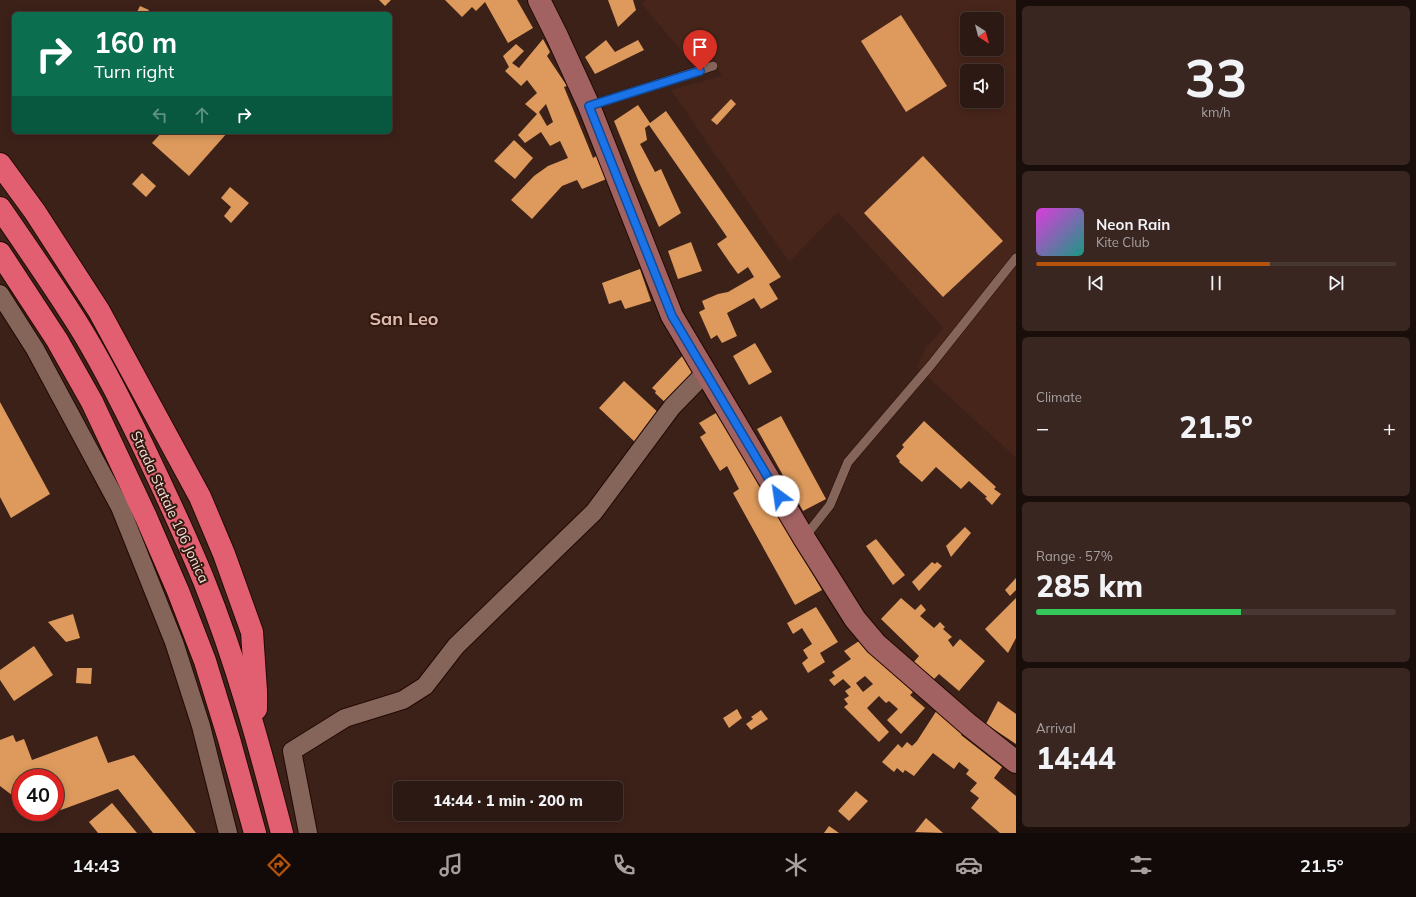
<!DOCTYPE html>
<html lang="en">
<head>
<meta charset="utf-8">
<style>
  :root { --surface:#2d1913; --page:#392621; --text:#f1f3f6; --muted:#a7a0a0; --line:#483833; --accent:#b45309 }
  body { margin:0; font-family:Mulish,sans-serif; background:var(--page); color:var(--text); height:100vh; display:flex; flex-direction:column; font-size:15px; white-space:nowrap }
  * { box-sizing:border-box; margin:0 }
  p { font-size:13px; color:var(--muted) }
  .icon { flex:none; width:22px; height:22px; fill:none; stroke:currentColor; stroke-width:2; stroke-linecap:round; stroke-linejoin:round }
  .map { position:relative; flex:1; overflow:hidden }
  .sheet { display:flex; flex-direction:column; gap:6px; padding:6px; background:#190e0a; width:400px }
  .sheet>* { flex:none }
  .guide { position:absolute; left:12px; top:12px; width:380px; height:122px; border-radius:6px; box-shadow:0 2px 10px #0003,0 0 0 1px var(--line); background:#0b6e4f; color:#fff; overflow:hidden }
  .needle { width:26px; rotate:144deg }
  .fabs { position:absolute; left:960px; top:12px; display:grid; gap:8px }
  .fabs a { display:grid; place-items:center; width:44px; height:44px; border-radius:6px; background:var(--surface); box-shadow:0 2px 10px #0003,0 0 0 1px var(--line); font-size:20px }
  .speed { position:absolute; left:12px; top:769px; display:flex; gap:8px; font-size:20px; font-weight:700; text-align:center }
  .speed>* { display:grid; place-content:center; width:52px; height:52px; border-radius:50%; background:var(--surface); box-shadow:0 2px 10px #0003,0 0 0 1px var(--line); line-height:1 }
  .speed .limit { border:6px solid #d22; background:#fff; color:#111 }
  .pin { position:absolute; display:grid; place-items:center; width:34px; height:34px; color:#fff; margin:-41px -17px; border-radius:50% 50% 50% 0; rotate:-45deg; box-shadow:0 0 4px #0007 }
  .pin .icon { rotate:45deg }
  .me { position:absolute; width:44px; margin:-22px; rotate:329deg; stroke-linejoin:round; filter:drop-shadow(0 0 3px #0008) }
  .turn { display:flex; align-items:center; gap:14px; height:84px; padding:0 16px; font-size:18px }
  .turn .icon { width:52px; height:52px; stroke-width:2.5 }
  .turn b { display:block; font-size:28px; line-height:34px }
  .lanes { display:flex; align-items:center; height:38px; padding:0 16px; background:#0003; justify-content:center; gap:20px; direction:ltr }
  .lanes .off { opacity:.35 }
  .big { font-size:30px; font-weight:800; line-height:1.1 }
  .sheet .widget { flex:1; display:flex; flex-direction:column; justify-content:center; gap:6px; min-width:0; padding:0 14px; border-radius:6px; background:var(--page) }
  .sheet .dial { align-items:center; gap:0 }
  .dial b { font-size:52px; line-height:1 }
  .song { display:flex; align-items:center; gap:12px }
  .cover { width:48px; height:48px; border-radius:6px; background:linear-gradient(135deg,hsl(300 70% 55%),hsl(170 70% 35%)) }
  .played { height:4px; border-radius:2px; background:linear-gradient(90deg,var(--accent) 65%,var(--line) 65%) }
  .keys { display:flex; justify-content:space-around; direction:ltr }
  .heat { display:flex; justify-content:space-between; align-items:center; font-size:22px; direction:ltr }
  .charge { height:6px; border-radius:3px; background:linear-gradient(90deg,#34c759 57%,var(--line) 0) }
  .trip { position:absolute; left:393px; top:781px; width:230px; height:40px; border-radius:6px; background:var(--surface); box-shadow:0 2px 10px #0003,0 0 0 1px var(--line); font-weight:800; line-height:40px; text-align:center }
  .tabs { display:flex; height:64px; justify-content:space-around; align-items:center; background:#120a08; color:var(--muted) }
  .tabs .icon { width:28px; height:28px }
  .tabs .current { color:var(--accent) }
  .tabs b { font-size:18px; color:var(--text) }
  main { display:flex; flex:1; min-height:0 }
  .map>svg:first-child { display:block }
  .built { fill:#47251a; fill-rule:evenodd }
  .building { fill:#dd9a5c; fill-rule:evenodd }
  .lines { fill:none; stroke-linecap:round; stroke-linejoin:round }
  .lane-casing { stroke:#220a04; stroke-width:10 }
  .street-casing { stroke:#220a04; stroke-width:20 }
  .secondary-casing { stroke:#220a04; stroke-width:24 }
  .highway-casing { stroke:#220a04; stroke-width:24 }
  .lane { stroke:#85645a; stroke-width:9 }
  .street { stroke:#85645a; stroke-width:18 }
  .secondary { stroke:#a16261; stroke-width:22 }
  .highway { stroke:#e25f71; stroke-width:22 }
  .route-casing { stroke:#114b97; stroke-width:10 }
  .route { stroke:#1a73e8; stroke-width:7 }
  .labels { text-anchor:middle; dominant-baseline:central; stroke-width:4; stroke-linejoin:round; paint-order:stroke }
  .street-label { font-size:14px; fill:#f2dfd9; stroke:#32180f }
  .district-label { font-size:18px; font-weight:bold; fill:#debaae; stroke:#32180f }
</style>
</head>
<body>
<main>
<div class="map">
<svg width="1016" height="833" viewBox="0 0 1016 833">
  <rect width="100%" height="100%" fill="#3c2119"/>
  <path class="built" d="M 646,0 L 1016,0 L 1016,458 L 917,367 L 926,347 L 944,328 L 838,212 L 789,262 L 671,90 L 722,76 L 713,56 L 691,63 L 642,4 ZM 967,19 L 997,19 L 997,49 L 967,49 ZM 967,71 L 997,71 L 997,101 L 967,101 Z"/>
  <g class="building">
    <polygon points="379,0 391,0 385,6"/>
    <polygon points="445,0 517,0 533,28 508,43 485,2 476,11 472,7 462,17"/>
    <polygon points="608,0 633,0 636,10 618,27"/>
    <polygon points="140,6 149,10 147,14 136,14"/>
    <polygon points="901,15 947,86 906,112 861,41"/>
    <path d="M 543,39 L 550,52 L 547,56 L 567,86 L 564,87 L 593,158 L 598,155 L 609,178 L 582,189 L 577,180 L 562,186 L 532,219 L 511,200 L 534,176 L 548,166 L 568,158 L 560,141 L 550,146 L 541,132 L 525,143 L 518,135 L 537,114 L 525,104 L 537,93 L 527,80 L 521,86 L 505,71 L 509,67 L 503,56 L 516,44 L 524,51 L 512,63 L 519,68 ZM 546,104 L 553,122 L 547,126 L 539,112 Z"/>
    <polygon points="606,40 615,52 638,40 644,50 595,74 585,57"/>
    <polygon points="731,99 736,104 717,125 711,120"/>
    <polygon points="638,105 650,123 666,111 781,277 769,284 778,299 761,309 754,298 727,313 737,336 722,343 717,335 711,339 699,312 705,309 702,301 718,294 728,292 754,277 748,267 738,274 730,263 717,244 727,237 649,125 645,128 647,140 640,144 655,172 661,169 681,213 659,227 638,180 614,121"/>
    <polygon points="162,132 228,132 189,176 152,143"/>
    <polygon points="514,140 533,158 515,179 494,161"/>
    <polygon points="923,156 1003,241 943,297 864,213"/>
    <polygon points="142,173 156,186 146,197 132,184"/>
    <polygon points="230,187 249,203 231,223 224,216 231,207 221,198"/>
    <polygon points="691,242 702,271 678,279 668,251"/>
    <polygon points="640,269 651,301 625,309 621,300 609,304 602,283"/>
    <polygon points="755,343 772,372 749,385 733,356"/>
    <polygon points="685,353 698,374 669,406 655,393 656,391 652,388"/>
    <polygon points="624,381 661,415 636,443 599,408"/>
    <polygon points="0,402 50,494 11,518 0,497"/>
    <polygon points="721,410 782,521 822,590 795,605 733,493 739,489 727,466 720,471 700,437 706,433 699,423"/>
    <polygon points="781,416 826,499 803,511 757,429"/>
    <polygon points="924,421 996,487 994,489 1001,494 992,505 985,498 987,497 969,481 961,489 936,467 922,482 899,462 900,461 896,456 904,447 902,445"/>
    <polygon points="965,527 971,533 951,557 946,546"/>
    <polygon points="876,539 905,575 893,585 866,546"/>
    <polygon points="932,562 935,564 937,562 942,566 919,591 912,582"/>
    <polygon points="1016,578 1016,590 1010,596 1005,590"/>
    <polygon points="901,598 915,610 921,604 926,610 920,616 934,628 940,622 945,627 943,629 952,637 948,640 953,647 960,639 985,661 959,691 939,674 933,680 913,663 919,656 881,619"/>
    <polygon points="1016,598 1016,638 1008,653 985,629"/>
    <polygon points="816,607 838,642 820,653 825,662 808,673 802,663 808,658 803,650 812,644 802,628 793,634 787,623"/>
    <polygon points="73,614 80,638 66,642 48,622"/>
    <path d="M 859,641 L 913,692 L 910,695 L 925,708 L 901,734 L 887,720 L 898,709 L 889,701 L 886,703 L 879,696 L 867,708 L 889,732 L 879,742 L 844,707 L 848,704 L 844,699 L 849,696 L 845,691 L 851,687 L 843,679 L 834,686 L 829,680 L 835,676 L 832,672 L 851,659 L 844,651 ZM 865,676 L 873,684 L 863,692 L 856,683 Z"/>
    <polygon points="34,646 53,675 14,701 0,680 0,670"/>
    <polygon points="77,668 92,668 91,684 76,683"/>
    <polygon points="998,701 1016,714 1016,744 986,724"/>
    <polygon points="737,709 742,718 729,728 723,718"/>
    <polygon points="761,710 768,719 751,730 746,724 753,719 751,717"/>
    <polygon points="937,710 964,731 961,735 1002,767 994,778 1016,796 1016,833 1000,833 971,808 979,798 970,791 977,783 966,774 969,770 959,762 954,769 933,753 914,776 905,770 903,773 897,768 894,772 882,762 898,744 902,748 907,742 912,746 917,741"/>
    <polygon points="13,735 16,742 24,739 32,760 97,736 108,763 134,755 196,833 153,833 118,789 42,817 35,812 55,812 55,778 21,778 21,802 0,786 0,740"/>
    <polygon points="856,791 868,801 849,821 838,811"/>
    <polygon points="112,803 137,833 98,833 89,822"/>
    <polygon points="926,818 943,833 915,832"/>
    <polygon points="829,826 839,833 824,833"/>
  </g>
  <g class="lines">
    <g class="lane-casing">
      <g id="lane">
        <polyline points="589,106 713,66"/>
        <polyline points="804,538 830,505 848,462 931,365 1016,258"/>
      </g>
    </g>
    <g class="street-casing">
      <g id="street">
        <polyline points="0,294 35,349 120,507 174,642 201,726 228,833"/>
        <polyline points="308,833 292,751 345,718 403,700 425,686 456,646 594,512 672,407 705,373"/>
      </g>
    </g>
    <g class="secondary-casing">
      <polyline id="secondary" points="539,0 557,36 589,106 672,316 804,538 855,619 876,644 969,725 1016,762"/>
    </g>
    <g class="highway-casing">
      <g id="highway">
        <polyline points="0,164 35,212 99,311 200,497 224,554 252,632 256,691 256,709"/>
        <path d="M 0,208 C 27,247 54,286 79,326 C 102,363 122,403 141,442 C 163,488 185,534 204,581 C 237,663 260,748 282,833"/>
        <polyline points="0,253 57,340 92,402 146,517 178,591 205,661 229,739 255,833"/>
      </g>
    </g>
    <use href="#lane" class="lane"/>
    <use href="#street" class="street"/>
    <use href="#secondary" class="secondary"/>
    <use href="#highway" class="highway"/>
  </g>
  <g class="lines">
    <g class="route-casing">
      <polyline id="route" points="700,71 589,106 672,316 779,496"/>
    </g>
    <use href="#route" class="route"/>
  </g>
  <g class="labels">
    <g class="street-label">
      <text transform="translate(170 507) rotate(65)">Strada Statale 106 Jonica</text>
    </g>
    <g class="district-label">
      <text x="404" y="318">San Leo</text>
    </g>
  </g>
</svg>
<div class="fabs">
<a><svg class="needle" viewBox="-14 -14 28 28"><path d="M0-13l5 13h-10z" fill="#e53935"/><path d="M0 13l5-13h-10z" fill="#a7a0a0"/></svg></a>
<a><svg class="icon" aria-label="sound" viewBox="0 0 24 24"><path d="M4 9h4l5-4v14l-5-4H4zM17 9q2 3 0 6"/></svg></a>
</div>
<div class="speed"><div class="limit">40</div></div>
<div class="pin" style="left:700px;top:71px;background:#d93025"><svg class="icon" aria-label="arrive" viewBox="0 0 24 24"><path d="M6 21V4h12l-3 4 3 4H6"/></svg></div>
<svg class="me" style="left:779px;top:496px" viewBox="-20 -20 40 40"><circle r="19" fill="#fff"/><path d="M0-13L10 11 0 6-10 11z" fill="#1a73e8"/></svg>
<div class="trip">14:44 · 1 min · 200 m</div>
<div class="guide">
<div class="turn"><svg class="icon" aria-label="right" viewBox="0 0 24 24"><path d="M7 20v-9h11M14 6l5 5-5 5"/></svg><div><b>160 m</b>Turn right</div></div>
<div class="lanes"><svg class="icon off" aria-label="left" viewBox="0 0 24 24"><path d="M17 20v-9H6M10 6l-5 5 5 5"/></svg><svg class="icon off" aria-label="ahead" viewBox="0 0 24 24"><path d="M12 20V5M6 11l6-6 6 6"/></svg><svg class="icon" aria-label="right" viewBox="0 0 24 24"><path d="M7 20v-9h11M14 6l5 5-5 5"/></svg></div>
</div>
</div>
<section class="sheet">
<div class="widget dial"><b>33</b><p>km/h</p></div>
<div class="widget">
<div class="song"><i class="cover"></i><div><b>Neon Rain</b><p>Kite Club</p></div></div>
<div class="played"></div>
<div class="keys"><svg class="icon" aria-label="previous" viewBox="0 0 24 24"><path d="M18 5L8 12l10 7zM5 5v14"/></svg><svg class="icon" aria-label="pause" viewBox="0 0 24 24"><path d="M8 5v14M16 5v14"/></svg><svg class="icon" aria-label="next" viewBox="0 0 24 24"><path d="M6 5l10 7-10 7zM19 5v14"/></svg></div>
</div>
<div class="widget"><p>Climate</p>
<div class="heat"><a>−</a><b class="big">21.5°</b><a>+</a></div>
</div>
<div class="widget"><p>Range · 57%</p><b class="big">285 km</b><div class="charge"></div></div>
<div class="widget"><p>Arrival</p><b class="big">14:44</b></div>
</section>
</main>
<nav class="tabs">
<b>14:43</b>
<svg class="icon current" aria-label="directions" viewBox="0 0 24 24"><path d="M12 3l9 9-9 9-9-9zM9 14v-3h6M13 9l2 2-2 2"/></svg>
<svg class="icon" aria-label="music" viewBox="0 0 24 24"><path d="M9 18V5l10-2v13"/><circle cx="6" cy="18" r="3"/><circle cx="16" cy="16" r="3"/></svg>
<svg class="icon" aria-label="phone" viewBox="0 0 24 24"><path d="M5 4h4l2 5-3 2q2 4 5 5l2-3 5 2v4C11 20 4 13 5 4z"/></svg>
<svg class="icon" aria-label="climate" viewBox="0 0 24 24"><path d="M12 3v18M4 7l16 10M4 17L20 7"/></svg>
<svg class="icon" aria-label="car" viewBox="0 0 24 24"><path d="M5 17H2v-5l4-1 3-4h7l3 4 3 1v5h-3M9 17h6M6 11h13"/><circle cx="7" cy="17" r="2"/><circle cx="17" cy="17" r="2"/></svg>
<svg class="icon" aria-label="filters" viewBox="0 0 24 24"><path d="M4 7h16M4 17h16"/><circle cx="9" cy="7" r="2"/><circle cx="15" cy="17" r="2"/></svg>
<b>21.5°</b>
</nav>
</body>
</html>
